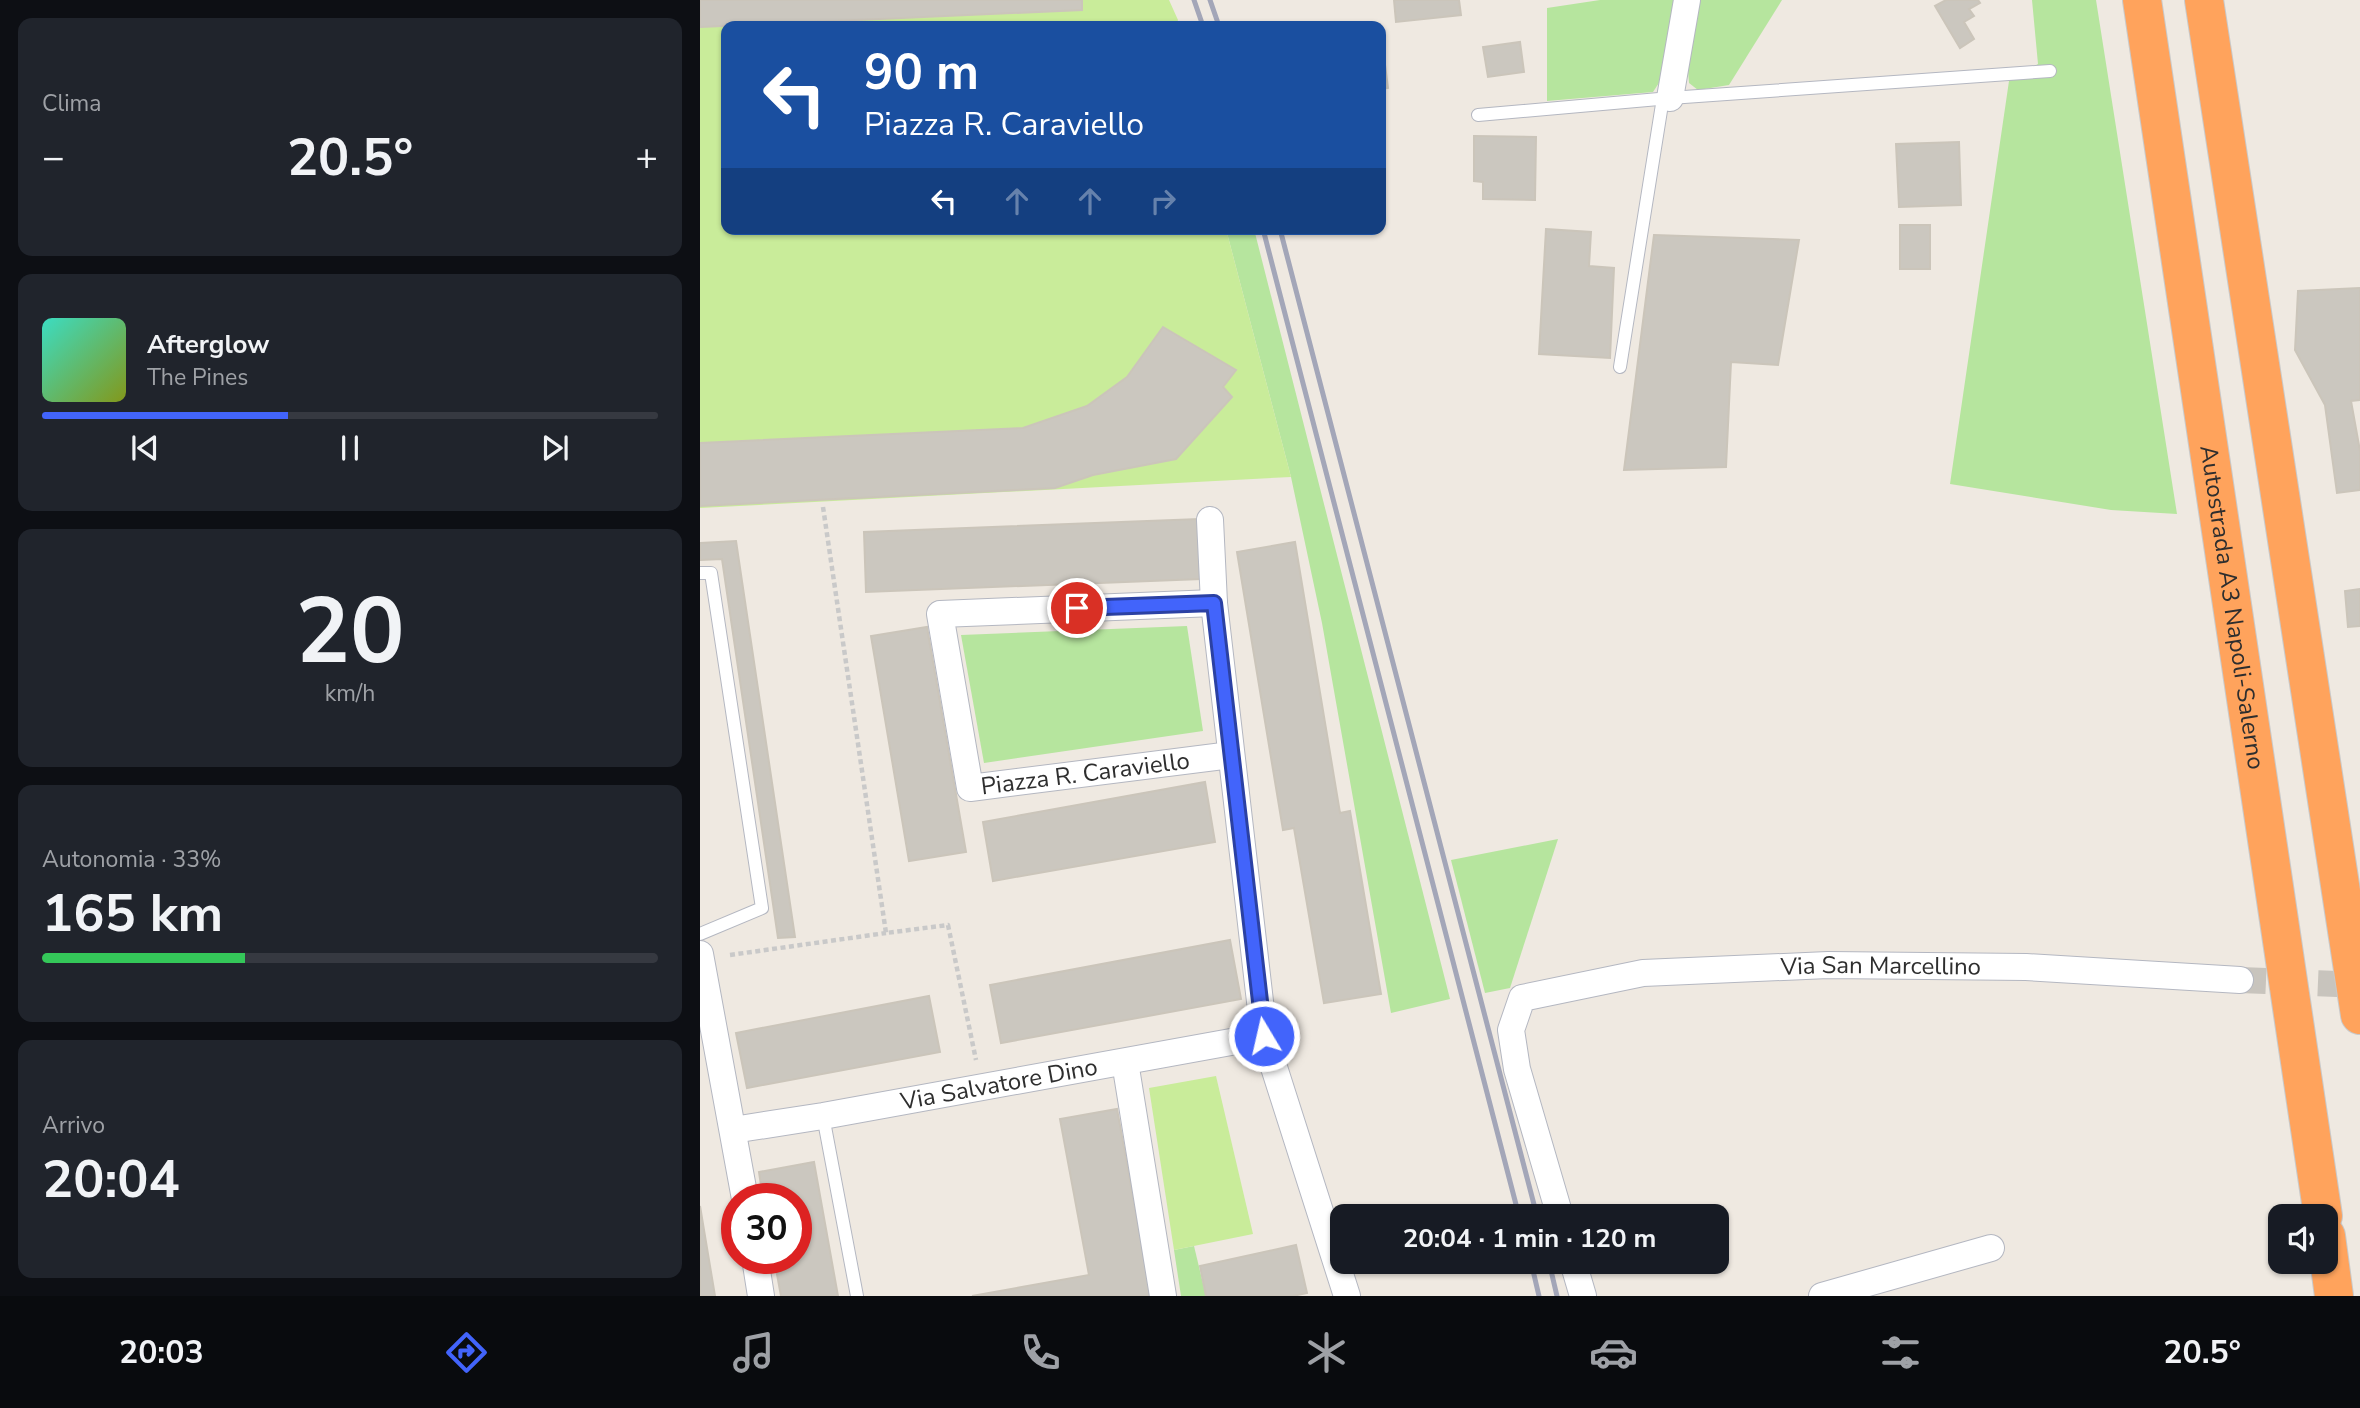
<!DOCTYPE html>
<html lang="it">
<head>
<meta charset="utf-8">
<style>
  :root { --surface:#171b24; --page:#20242c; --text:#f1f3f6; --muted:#9ea1a6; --line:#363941; --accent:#4264fb }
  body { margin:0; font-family:"Nunito Sans",sans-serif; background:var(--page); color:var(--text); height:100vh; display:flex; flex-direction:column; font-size:26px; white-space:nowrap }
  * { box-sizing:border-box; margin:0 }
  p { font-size:23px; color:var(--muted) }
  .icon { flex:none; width:38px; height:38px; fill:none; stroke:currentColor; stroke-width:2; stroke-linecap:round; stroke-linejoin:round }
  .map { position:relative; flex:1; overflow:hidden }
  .sheet { display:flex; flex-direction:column; gap:18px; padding:18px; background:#0d0f14; width:700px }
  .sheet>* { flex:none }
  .guide { position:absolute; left:21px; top:21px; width:665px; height:214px; border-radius:14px; box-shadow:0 2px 5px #0004; background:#1a4fa0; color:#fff; overflow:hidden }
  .controls { position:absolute; left:1568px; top:1204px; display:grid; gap:14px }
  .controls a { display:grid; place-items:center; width:70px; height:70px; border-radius:14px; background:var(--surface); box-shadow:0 2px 5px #0004; font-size:35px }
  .speed { position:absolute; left:21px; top:1183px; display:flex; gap:14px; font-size:35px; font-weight:700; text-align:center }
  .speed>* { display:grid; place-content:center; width:91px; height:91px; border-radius:50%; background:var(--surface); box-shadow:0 2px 5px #0004; line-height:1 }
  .speed .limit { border:10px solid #d22; background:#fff; color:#111 }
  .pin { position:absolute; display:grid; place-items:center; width:60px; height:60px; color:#fff; margin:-30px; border:4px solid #fff; border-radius:50%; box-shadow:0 2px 7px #0007 }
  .me { position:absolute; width:77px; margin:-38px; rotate:351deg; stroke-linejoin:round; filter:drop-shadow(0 0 5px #0008) }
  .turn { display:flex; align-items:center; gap:24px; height:147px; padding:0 28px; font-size:32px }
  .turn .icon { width:91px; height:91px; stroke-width:2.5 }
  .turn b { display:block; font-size:49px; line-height:60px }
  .lanes { display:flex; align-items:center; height:66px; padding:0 28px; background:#0003; justify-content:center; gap:35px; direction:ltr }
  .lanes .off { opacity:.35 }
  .big { font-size:52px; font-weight:700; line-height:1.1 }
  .sheet .widget { flex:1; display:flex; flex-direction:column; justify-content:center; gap:10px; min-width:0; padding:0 24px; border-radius:14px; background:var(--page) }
  .sheet .dial { align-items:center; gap:0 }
  .dial b { font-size:91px; line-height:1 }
  .song { display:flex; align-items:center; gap:21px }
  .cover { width:84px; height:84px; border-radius:10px; background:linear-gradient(135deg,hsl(170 70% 55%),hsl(70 70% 35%)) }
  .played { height:7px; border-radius:4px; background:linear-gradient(90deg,var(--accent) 40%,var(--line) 40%) }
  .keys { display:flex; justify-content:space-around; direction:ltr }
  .heat { display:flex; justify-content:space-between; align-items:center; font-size:38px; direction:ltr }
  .charge { height:10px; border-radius:5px; background:linear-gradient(90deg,#34c759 33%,var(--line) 0) }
  .trip { position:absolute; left:630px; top:1204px; width:399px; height:70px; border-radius:14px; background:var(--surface); box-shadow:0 2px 5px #0004; font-weight:700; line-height:70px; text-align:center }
  .dock { display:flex; height:112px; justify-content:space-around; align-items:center; background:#090b0e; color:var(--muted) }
  .dock .icon { width:49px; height:49px }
  .dock .selected { color:var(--accent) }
  .dock b { font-size:32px; color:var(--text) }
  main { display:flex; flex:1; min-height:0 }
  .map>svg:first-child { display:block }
  .green { fill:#b6e59e }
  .pitch { fill:#c9ec9a }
  .building { fill:#cbc7bf; stroke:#cbc5ba; stroke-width:2 }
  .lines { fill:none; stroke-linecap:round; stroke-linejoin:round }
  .minor-tunnel { stroke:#c8c4bd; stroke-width:26; stroke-dasharray:26 13; stroke-linecap:butt }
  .service-casing { stroke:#b4b7c1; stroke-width:14 }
  .minor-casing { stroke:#b4b7c1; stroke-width:28 }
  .motorway-casing { stroke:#c9c9c9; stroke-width:40 }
  .path { stroke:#c9c9c9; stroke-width:4.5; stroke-dasharray:5 3.5; stroke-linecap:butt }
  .service { stroke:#fff; stroke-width:12 }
  .minor { stroke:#fff; stroke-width:26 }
  .motorway { stroke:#ffa35c; stroke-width:38 }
  .rail { stroke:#a3a6b8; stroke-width:5 }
  .route-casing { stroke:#2b41a3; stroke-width:18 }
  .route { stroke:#4264fb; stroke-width:12 }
  .labels { text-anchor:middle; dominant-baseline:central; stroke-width:7; stroke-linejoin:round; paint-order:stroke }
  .street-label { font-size:24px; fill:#2e2e2e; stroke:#fff }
</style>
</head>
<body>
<main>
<section class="sheet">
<div class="widget"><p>Clima</p>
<div class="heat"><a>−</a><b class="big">20.5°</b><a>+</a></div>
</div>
<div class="widget">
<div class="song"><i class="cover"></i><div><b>Afterglow</b><p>The Pines</p></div></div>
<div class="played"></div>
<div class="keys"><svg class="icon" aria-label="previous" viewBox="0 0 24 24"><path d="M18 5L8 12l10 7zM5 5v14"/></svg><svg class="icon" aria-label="pause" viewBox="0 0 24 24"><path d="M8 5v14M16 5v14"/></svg><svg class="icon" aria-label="next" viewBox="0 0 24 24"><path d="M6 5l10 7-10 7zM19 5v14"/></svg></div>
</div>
<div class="widget dial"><b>20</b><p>km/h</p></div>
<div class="widget"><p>Autonomia · 33%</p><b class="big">165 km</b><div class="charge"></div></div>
<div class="widget"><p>Arrivo</p><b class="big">20:04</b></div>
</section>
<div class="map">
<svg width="1660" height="1296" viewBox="0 0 1660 1296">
  <rect width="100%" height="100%" fill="#efe9e1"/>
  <g class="green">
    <polygon points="900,0 978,0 966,72 953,92 847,101 847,8"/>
    <polygon points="997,0 1082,0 1029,85 998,90 989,83 987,58"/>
    <polygon points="1332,0 1396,0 1477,514 1411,510 1250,484 1309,81 1338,64"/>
    <polygon points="526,229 554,229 750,999 691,1013 622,623 591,477"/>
    <polygon points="487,626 503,731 284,763 261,635"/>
    <polygon points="858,839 810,988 785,993 751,860"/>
    <polygon points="494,1246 506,1296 481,1296 474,1250"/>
  </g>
  <g class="pitch">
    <polygon points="0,0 469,0 478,20 476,26 26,26 26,229 526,229 591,477 0,508"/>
    <polygon points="516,1076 553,1234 474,1250 449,1088"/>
  </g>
  <g class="building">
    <polygon points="0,0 382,0 382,10 0,27"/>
    <polygon points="694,0 759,0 761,15 696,22"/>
    <polygon points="1246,0 1278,0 1280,3 1269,9 1274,16 1264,22 1274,39 1260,48 1235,6"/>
    <polygon points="681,34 688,88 681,89"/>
    <polygon points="820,42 824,72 788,77 783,47"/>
    <polygon points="774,136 836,137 835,200 783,199 783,182 774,181"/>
    <polygon points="1259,142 1261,205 1199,207 1196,144"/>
    <rect x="1200" y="225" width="30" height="44"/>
    <polygon points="846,229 891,232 889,266 914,268 910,358 839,354"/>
    <polygon points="954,235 1099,240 1078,365 1031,362 1026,467 924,470"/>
    <polygon points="1660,288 1660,400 1651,401 1660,451 1660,490 1637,493 1625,405 1595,350 1598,291"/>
    <polygon points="463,327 536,370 523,387 532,397 476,459 393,475 355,488 0,506 0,443 323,428 387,406 427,377"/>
    <polygon points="499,519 501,579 166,592 164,532"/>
    <polygon points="36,541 95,937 78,938 22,559 0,560 0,543"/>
    <polygon points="595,542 640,813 650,811 681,994 624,1003 594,828 583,830 537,552"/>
    <polygon points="1660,589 1660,626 1648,627 1645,591"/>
    <polygon points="227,627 266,852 209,861 171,636"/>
    <polygon points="505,782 515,842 293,881 283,822"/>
    <polygon points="530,940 541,999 301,1043 290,985"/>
    <polygon points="229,996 240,1052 47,1088 36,1033"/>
    <polygon points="417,1109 451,1296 272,1296 389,1275 360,1119"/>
    <polygon points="114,1162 138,1296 81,1296 74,1258 96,1258 96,1199 63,1199 59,1172"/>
    <polygon points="0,1206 15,1296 0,1296"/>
    <polygon points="596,1245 607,1293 593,1296 506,1296 500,1266"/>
  </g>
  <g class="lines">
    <polyline class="minor-tunnel" points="1540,980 1660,985"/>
    <g class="service-casing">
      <g id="service">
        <polyline points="778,115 970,98 1350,71"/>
        <polyline points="920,367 963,98"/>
        <polyline points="0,573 11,573 62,908 0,934"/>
        <polyline points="123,1116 157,1296"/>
      </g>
    </g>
    <g class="minor-casing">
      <g id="minor">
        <polyline points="970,98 987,0"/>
        <polyline points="510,520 514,603 564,1036 647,1296"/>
        <path id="s1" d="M 514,603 L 240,614 L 270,788 L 531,755"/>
        <polyline points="0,954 45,1199"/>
        <polyline points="425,1062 463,1296"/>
        <path id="s2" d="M 33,1130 L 123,1116 L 564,1036"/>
        <path id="s3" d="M 860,1216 L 817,1069 L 811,1030 L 822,998 L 943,973 L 1128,965 L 1326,967 L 1540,980"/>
        <polyline points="55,1258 61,1296"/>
        <polyline points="873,1262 883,1296"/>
        <polyline points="1122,1296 1291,1248"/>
      </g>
    </g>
    <g class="motorway-casing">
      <g id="motorway">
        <path id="s4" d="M 1442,0 L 1623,1216"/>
        <polyline points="1504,0 1660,1015"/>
        <polyline points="1626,1236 1634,1296"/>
      </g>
    </g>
    <g class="path">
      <polyline points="123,507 186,933 248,925 276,1060"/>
      <polyline points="30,955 186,933"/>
    </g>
    <use href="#service" class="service"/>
    <use href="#minor" class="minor"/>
    <use href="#motorway" class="motorway"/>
    <g class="rail">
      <polyline points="494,0 503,26"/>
      <polyline points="510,0 519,26"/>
      <polyline points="563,229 819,1216"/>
      <polyline points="580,229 837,1216"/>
      <polyline points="831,1262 839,1296"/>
      <polyline points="849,1262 857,1296"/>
    </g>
  </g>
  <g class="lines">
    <g class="route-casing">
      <polyline id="route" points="377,608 514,603 564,1036"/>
    </g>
    <use href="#route" class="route"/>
  </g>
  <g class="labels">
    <g class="street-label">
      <text stroke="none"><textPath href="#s4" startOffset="614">Autostrada A3 Napoli-Salerno</textPath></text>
      <text stroke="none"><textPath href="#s1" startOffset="567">Piazza R. Caraviello</textPath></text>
      <text stroke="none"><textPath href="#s3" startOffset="588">Via San Marcellino</textPath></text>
      <text stroke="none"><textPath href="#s2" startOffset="270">Via Salvatore Dino</textPath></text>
    </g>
  </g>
</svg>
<div class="controls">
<a><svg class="icon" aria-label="sound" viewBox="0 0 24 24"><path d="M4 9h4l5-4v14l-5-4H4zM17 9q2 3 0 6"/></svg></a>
</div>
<div class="speed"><div class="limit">30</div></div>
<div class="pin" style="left:377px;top:608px;background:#d93025"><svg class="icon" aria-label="arrive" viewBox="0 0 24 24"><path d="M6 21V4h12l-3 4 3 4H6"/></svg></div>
<svg class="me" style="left:564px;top:1036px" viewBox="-20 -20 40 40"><circle r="17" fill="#4264fb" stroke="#fff" stroke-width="3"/><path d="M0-11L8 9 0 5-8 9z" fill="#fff"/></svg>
<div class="trip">20:04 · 1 min · 120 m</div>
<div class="guide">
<div class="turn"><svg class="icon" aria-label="left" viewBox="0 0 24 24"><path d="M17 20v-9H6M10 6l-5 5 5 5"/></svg><div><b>90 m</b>Piazza R. Caraviello</div></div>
<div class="lanes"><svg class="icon" aria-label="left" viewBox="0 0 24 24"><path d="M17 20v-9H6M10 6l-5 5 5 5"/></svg><svg class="icon off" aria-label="ahead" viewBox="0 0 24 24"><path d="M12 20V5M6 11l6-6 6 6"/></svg><svg class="icon off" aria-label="ahead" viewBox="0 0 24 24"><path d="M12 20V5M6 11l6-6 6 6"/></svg><svg class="icon off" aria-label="right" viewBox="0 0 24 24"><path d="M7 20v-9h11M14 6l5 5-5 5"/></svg></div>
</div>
</div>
</main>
<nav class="dock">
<b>20:03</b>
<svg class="icon selected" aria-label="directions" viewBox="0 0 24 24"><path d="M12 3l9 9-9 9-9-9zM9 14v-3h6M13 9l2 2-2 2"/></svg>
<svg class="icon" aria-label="music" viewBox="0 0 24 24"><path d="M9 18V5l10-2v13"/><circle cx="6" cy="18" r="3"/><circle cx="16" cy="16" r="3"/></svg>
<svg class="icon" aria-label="phone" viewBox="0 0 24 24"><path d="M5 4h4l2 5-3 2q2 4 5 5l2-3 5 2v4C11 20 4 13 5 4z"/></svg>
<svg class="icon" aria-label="climate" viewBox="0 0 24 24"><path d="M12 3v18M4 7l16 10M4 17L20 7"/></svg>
<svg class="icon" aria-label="car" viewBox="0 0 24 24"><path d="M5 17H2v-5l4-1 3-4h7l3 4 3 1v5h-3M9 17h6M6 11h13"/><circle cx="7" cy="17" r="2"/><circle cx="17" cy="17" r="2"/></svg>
<svg class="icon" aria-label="filters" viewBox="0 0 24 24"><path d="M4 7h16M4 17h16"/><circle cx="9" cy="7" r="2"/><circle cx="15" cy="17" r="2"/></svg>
<b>20.5°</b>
</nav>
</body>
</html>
